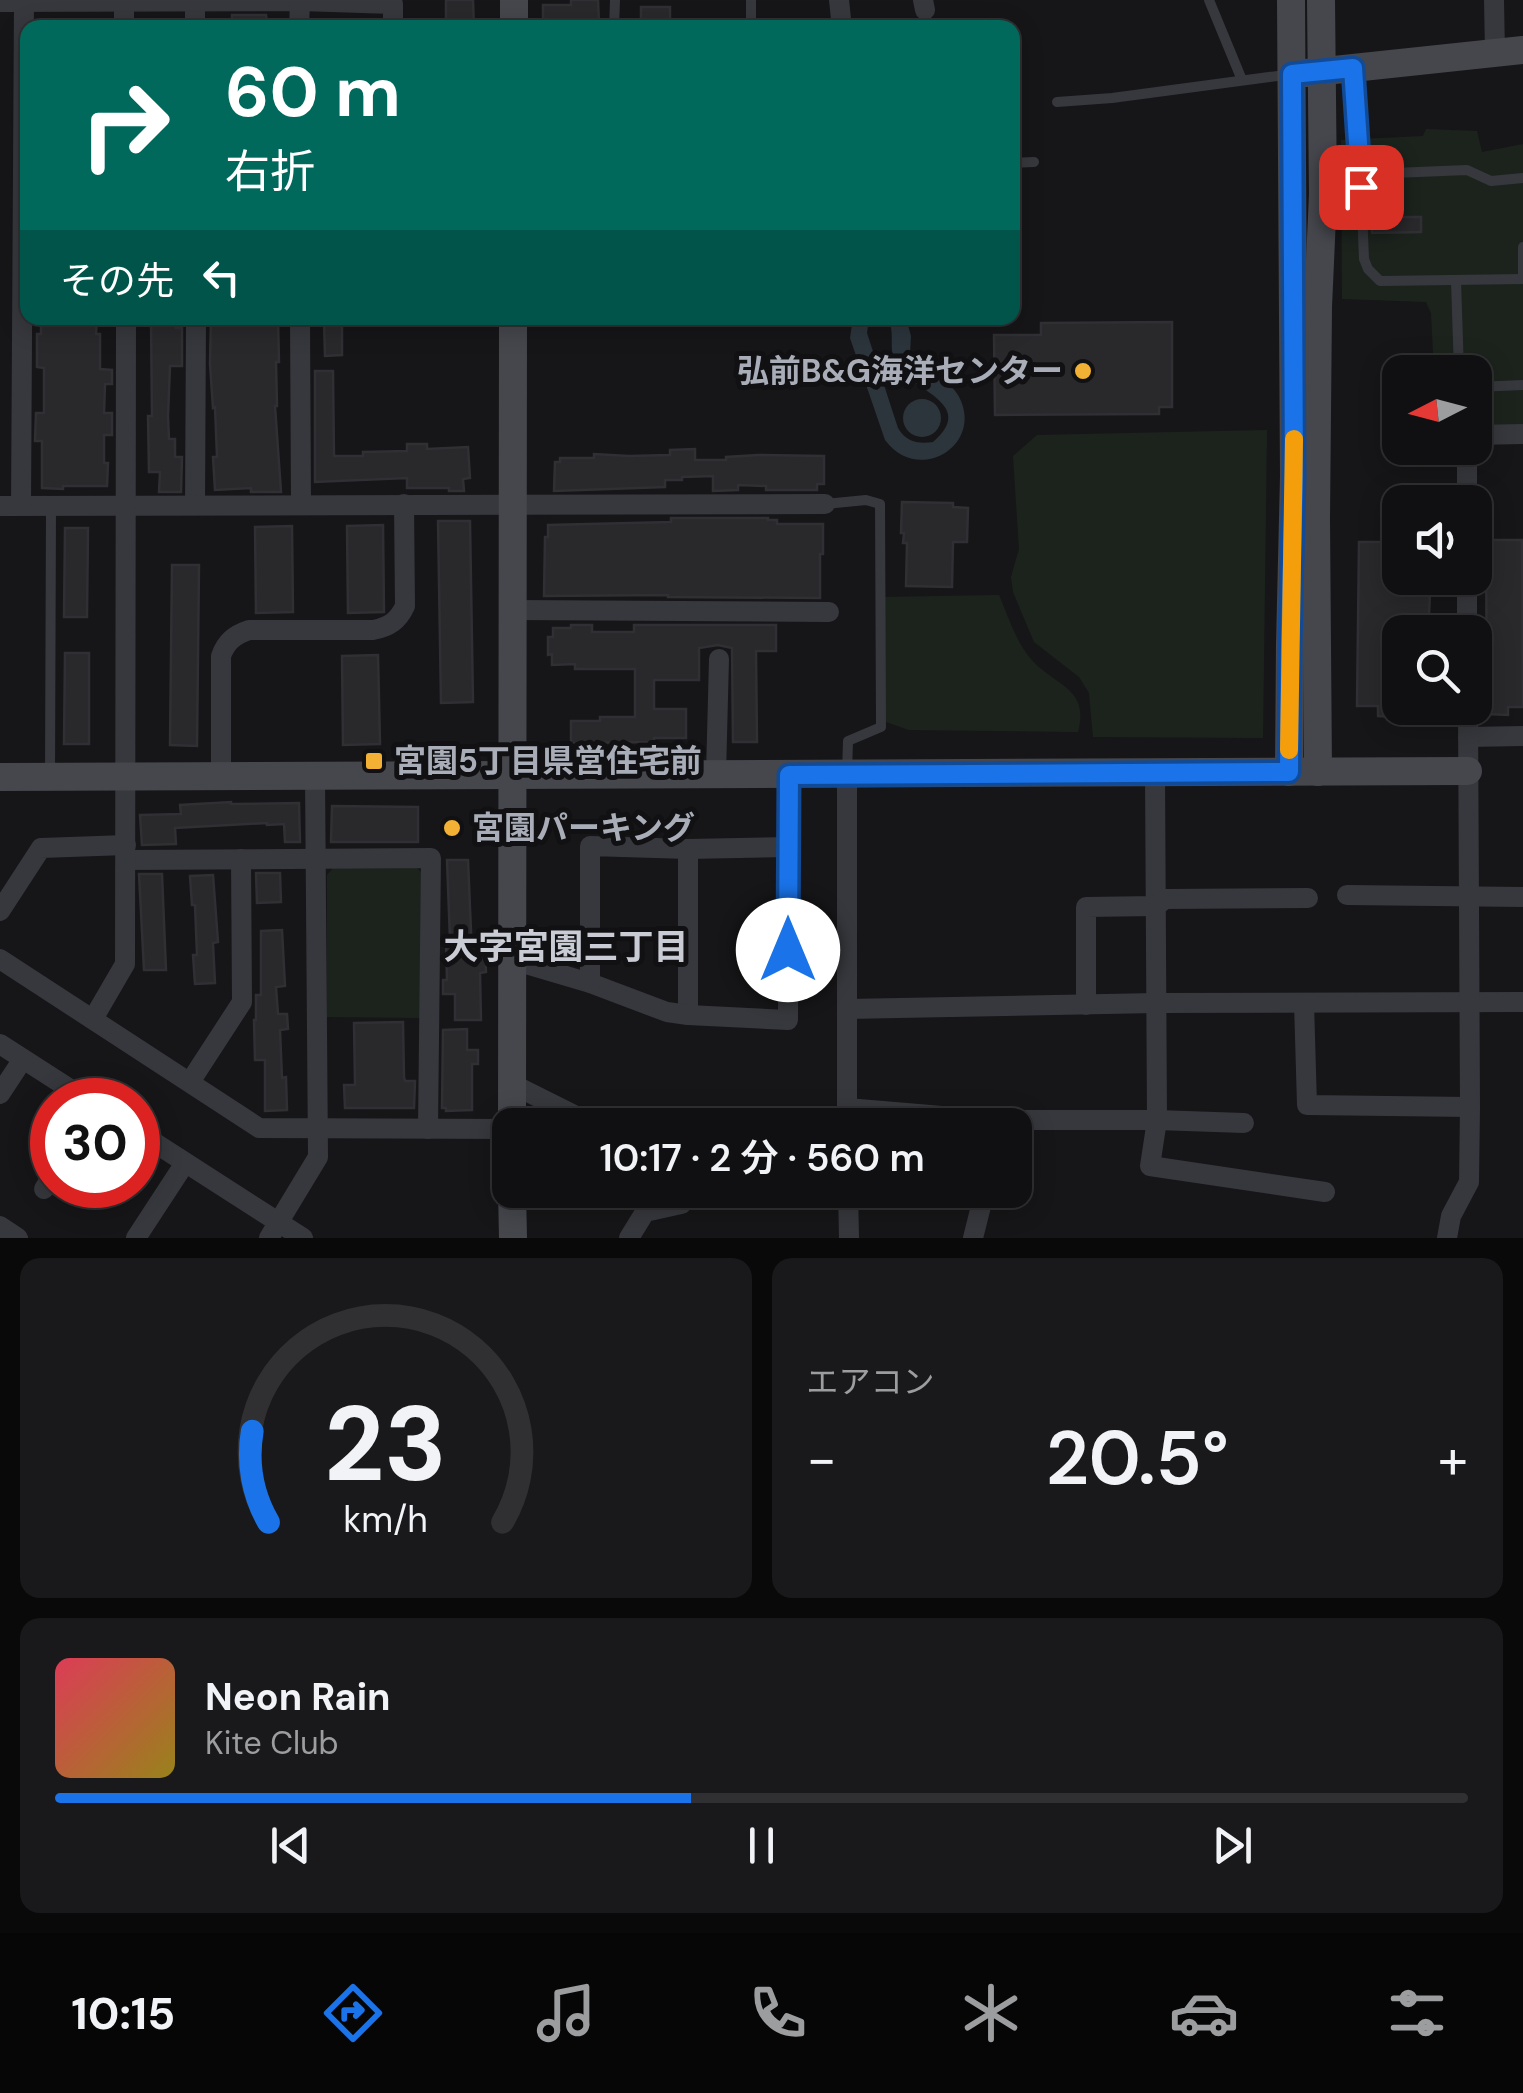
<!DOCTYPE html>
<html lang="ja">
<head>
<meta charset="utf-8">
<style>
  :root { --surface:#101012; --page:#19191b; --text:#f1f3f6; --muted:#9c9d9f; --line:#303032; --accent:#1a73e8 }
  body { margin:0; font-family:"DM Sans","Noto Sans JP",sans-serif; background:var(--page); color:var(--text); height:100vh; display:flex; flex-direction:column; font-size:38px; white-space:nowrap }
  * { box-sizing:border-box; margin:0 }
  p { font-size:32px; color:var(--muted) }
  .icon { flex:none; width:55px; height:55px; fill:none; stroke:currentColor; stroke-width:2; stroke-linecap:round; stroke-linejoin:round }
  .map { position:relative; height:1238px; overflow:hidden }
  .sheet { display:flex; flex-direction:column; gap:20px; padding:20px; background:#09090a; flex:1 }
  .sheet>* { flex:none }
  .top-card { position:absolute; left:20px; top:20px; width:1000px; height:305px; border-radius:20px; box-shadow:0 5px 25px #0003,0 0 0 2px var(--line); background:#00695c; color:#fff; overflow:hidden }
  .needle { width:65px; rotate:264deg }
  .controls { position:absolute; left:1382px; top:355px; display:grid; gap:20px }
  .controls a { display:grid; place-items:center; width:110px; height:110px; border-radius:20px; background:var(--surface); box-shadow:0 5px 25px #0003,0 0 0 2px var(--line); font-size:50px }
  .speed { position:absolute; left:30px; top:1078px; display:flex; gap:20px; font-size:50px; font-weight:700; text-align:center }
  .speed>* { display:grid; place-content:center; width:130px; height:130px; border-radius:50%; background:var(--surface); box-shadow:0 5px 25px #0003,0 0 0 2px var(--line); line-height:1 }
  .speed .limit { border:15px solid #d22; background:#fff; color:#111 }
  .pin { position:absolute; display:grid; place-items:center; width:85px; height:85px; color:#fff; margin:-42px; border-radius:20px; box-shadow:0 5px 15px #0006 }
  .me { position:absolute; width:110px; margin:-55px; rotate:0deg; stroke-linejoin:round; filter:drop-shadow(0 0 8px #0008) }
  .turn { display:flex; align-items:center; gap:35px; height:210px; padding:0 40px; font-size:45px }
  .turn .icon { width:130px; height:130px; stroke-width:2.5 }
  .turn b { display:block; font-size:70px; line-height:85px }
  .then { display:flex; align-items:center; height:95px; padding:0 40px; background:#0003; gap:20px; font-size:38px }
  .big { font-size:75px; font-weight:600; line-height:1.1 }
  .sheet .card { flex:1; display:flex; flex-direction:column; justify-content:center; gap:15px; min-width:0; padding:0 35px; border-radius:20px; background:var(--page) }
  .sheet .dial { align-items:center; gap:0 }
  .dial svg { height:260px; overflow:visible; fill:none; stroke:var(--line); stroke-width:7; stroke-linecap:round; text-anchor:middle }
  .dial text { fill:var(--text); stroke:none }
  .song { display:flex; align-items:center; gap:30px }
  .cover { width:120px; height:120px; border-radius:15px; background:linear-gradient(135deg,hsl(350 70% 55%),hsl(50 70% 35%)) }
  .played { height:10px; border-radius:5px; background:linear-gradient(90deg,var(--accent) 45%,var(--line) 45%) }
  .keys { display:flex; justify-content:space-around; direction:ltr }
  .heat { display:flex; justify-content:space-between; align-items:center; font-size:55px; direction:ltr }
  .sheet .tiles { flex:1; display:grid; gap:20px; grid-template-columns:1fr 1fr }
  .card:last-child { grid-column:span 2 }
  .trip { position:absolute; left:492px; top:1108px; width:540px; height:100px; border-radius:20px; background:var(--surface); box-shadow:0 5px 25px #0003,0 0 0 2px var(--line); font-weight:600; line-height:100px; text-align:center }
  .menu { display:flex; height:160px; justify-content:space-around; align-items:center; background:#060607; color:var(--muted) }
  .menu .icon { width:70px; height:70px }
  .menu .current { color:var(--accent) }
  .menu b { font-size:45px; color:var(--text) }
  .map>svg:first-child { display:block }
  .green { fill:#1c231d }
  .water { fill:#2c353c; fill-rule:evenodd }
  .building { fill:#29292c; stroke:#303034; stroke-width:2.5 }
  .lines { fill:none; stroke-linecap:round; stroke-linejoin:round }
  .lane { stroke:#37383d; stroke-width:10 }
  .street { stroke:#37383d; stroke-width:20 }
  .secondary { stroke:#45474d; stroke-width:28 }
  .route-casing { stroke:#114b97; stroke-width:25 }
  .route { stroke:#1a73e8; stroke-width:18 }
  .slow { stroke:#f59e0b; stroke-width:18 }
  .poi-dot { fill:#f2b134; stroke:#111113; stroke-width:4 }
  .labels { text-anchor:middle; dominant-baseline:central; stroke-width:10; stroke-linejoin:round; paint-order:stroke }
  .poi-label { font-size:32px; font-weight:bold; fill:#a8adb8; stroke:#111113; text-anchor:start }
  .neighbourhood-label { font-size:35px; font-weight:bold; fill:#c9ccd4; stroke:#111113 }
</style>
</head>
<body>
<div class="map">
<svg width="1523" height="1238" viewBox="0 0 1523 1238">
  <rect width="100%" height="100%" fill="#161618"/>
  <g class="green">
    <polygon points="1426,129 1477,131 1482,152 1523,144 1523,429 1475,431 1475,372 1434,372 1431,313 1426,302 1342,299 1341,140 1423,136"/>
    <polygon points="1267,430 1263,738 1093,737 1089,693 1079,677 1034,642 1013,592 1011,577 1019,549 1013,456 1037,435"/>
    <path d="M 999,595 C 1008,616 1016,642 1031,659 C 1054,686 1090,687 1078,732 L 909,730 L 877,719 L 879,597 Z"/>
    <polygon points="335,866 416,867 422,873 421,1018 327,1017 327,875"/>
  </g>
  <g class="water">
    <path d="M 853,318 L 906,318 L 911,336 L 910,354 C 924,367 948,378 958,395 C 986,444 919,486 885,440 L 850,338 ZM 880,320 L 890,323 C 894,336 889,350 895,363 C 909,390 979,403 933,442 C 918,444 906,442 898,428 L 867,333 L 868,326 Z"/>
    <circle cx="922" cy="418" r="19"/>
  </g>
  <g class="building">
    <polygon points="446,0 473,0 474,28 446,28"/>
    <polygon points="571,0 598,0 599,23 563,23 563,28 543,28 543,5 571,5"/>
    <rect x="641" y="7" width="29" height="21"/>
    <polygon points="232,15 266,15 267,24 232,25"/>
    <polygon points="1371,188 1391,188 1392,217 1421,217 1421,232 1372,233"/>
    <polygon points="41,318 97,318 96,334 100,334 100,369 112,370 112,384 105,384 104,413 112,413 112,435 104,435 104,463 108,463 107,486 63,486 63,489 42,488 42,441 35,441 36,413 44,413 44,368 37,367 37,334 41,334"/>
    <polygon points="151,318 176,318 176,328 182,328 182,366 170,366 168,416 169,439 175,439 175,457 182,457 181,492 159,492 160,472 149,472 148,416 152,416"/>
    <polygon points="211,318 278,318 279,362 276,362 277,406 275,406 281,492 251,492 251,488 215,490 213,457 217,457 215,407 213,408 210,364"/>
    <polygon points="324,320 342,320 342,355 325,356"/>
    <polygon points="1172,322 1172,407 1159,407 1159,414 995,415 994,335 1041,335 1041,323"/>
    <polygon points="315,371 333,371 334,456 363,456 363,452 407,451 407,444 427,444 427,449 468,447 470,478 463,479 464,491 449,491 449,488 407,488 407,478 315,482"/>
    <polygon points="695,449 695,460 726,460 726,457 758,455 824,456 824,484 817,484 817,490 766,490 766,486 738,485 738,490 713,491 713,476 682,477 682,480 665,480 665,487 554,491 555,462 560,462 560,458 594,458 594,454 629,456 670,455 670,450"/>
    <polygon points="902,502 953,503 953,507 968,508 967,542 953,542 952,587 906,586 907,543 903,543 904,533 901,533"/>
    <polygon points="671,518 768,518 768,520 777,520 777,524 823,524 823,554 820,554 820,598 668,597 668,595 544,596 545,537 548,537 548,525 671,522"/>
    <polygon points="438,521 470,521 473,702 441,703"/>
    <polygon points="383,525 384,612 348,613 347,526"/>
    <polygon points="292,526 293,612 256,613 255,527"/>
    <polygon points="65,528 88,528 87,617 64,617"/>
    <polygon points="1486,540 1522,540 1523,707 1508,707 1508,715 1487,714"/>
    <polygon points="1359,542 1400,542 1400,578 1416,578 1415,592 1430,592 1429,616 1415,617 1415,632 1400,632 1400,706 1396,706 1394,717 1378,716 1378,706 1357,706"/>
    <polygon points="172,565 199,565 197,746 170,745"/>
    <polygon points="571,625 592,625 592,632 634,632 634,625 776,625 776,651 756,651 757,742 733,742 732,648 718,645 699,648 699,680 654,680 654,709 686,709 686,738 654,738 654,742 571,743 571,721 600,721 600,717 635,717 635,669 575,669 575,664 552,665 552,654 548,655 548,637 553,637 553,628 571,628"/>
    <polygon points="65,653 89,653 89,744 64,744"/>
    <polygon points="378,655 380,744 343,745 342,656"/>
    <polygon points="231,802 231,804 299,803 300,842 285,842 284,824 267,825 267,823 175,828 176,844 142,845 140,815 181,814 180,805"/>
    <polygon points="332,806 418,807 418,842 331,842"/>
    <polygon points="447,860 468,860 472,955 485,954 486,972 480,973 481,1020 455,1020 455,994 443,994 443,980 447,980 446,940 450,940"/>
    <polygon points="256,873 280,873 281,902 257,903"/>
    <polygon points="139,874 162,874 166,970 144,970"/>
    <polygon points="213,875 218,942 213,943 215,983 195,984 193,955 197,955 195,905 192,905 190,876"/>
    <polygon points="282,930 285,986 276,987 278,1014 287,1014 288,1029 280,1030 282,1078 286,1077 287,1110 265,1111 265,1060 255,1060 254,1020 256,1020 256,995 261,995 261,931"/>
    <polygon points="403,1022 404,1077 405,1081 415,1081 414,1108 345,1108 344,1085 355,1085 354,1023"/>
    <polygon points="467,1029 467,1050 478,1050 478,1064 472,1064 472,1110 446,1111 446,1108 442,1108 443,1030"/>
  </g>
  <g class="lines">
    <g class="lane">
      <polyline points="1209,0 1242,80"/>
      <polyline points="614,28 615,0"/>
      <polyline points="751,28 751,0"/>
      <polyline points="1353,68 1361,186"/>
      <polyline points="1057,102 1112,98 1292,74"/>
      <polyline points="1012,163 1034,162"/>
      <polyline points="1523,178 1491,181 1467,170 1369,174 1365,177 1361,187 1364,259 1368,269 1380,281 1523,279"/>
      <polyline points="1523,247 1523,275"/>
      <polyline points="1456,281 1459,372"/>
      <polyline points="1475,387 1523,385"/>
      <polyline points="825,504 866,500 880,504 881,727 848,741 847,773"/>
      <polyline points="50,775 51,506"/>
    </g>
    <g class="street">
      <polyline points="124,0 124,28"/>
      <polyline points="839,0 842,28"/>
      <polyline points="923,0 925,10"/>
      <polyline points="1494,0 1495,53"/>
      <polyline points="195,1 195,28"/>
      <polyline points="0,2 300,1 393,4 393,28"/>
      <polyline points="299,28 300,0"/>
      <polyline points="300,318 301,505"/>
      <polyline points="1475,435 1523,434"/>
      <polyline points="1467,448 1467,502"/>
      <polyline points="195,505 196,318"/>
      <polyline points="0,506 825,504"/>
      <polyline points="21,506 24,2"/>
      <polyline points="1467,578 1467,632"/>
      <polyline points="513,610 829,612"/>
      <polyline points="1468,737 1523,736"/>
      <polyline points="1155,773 1157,1120 1150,1166 1325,1192"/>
      <polyline points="847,774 847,1125"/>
      <polyline points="716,775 719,659"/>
      <path d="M 221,776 L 221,656 C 226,642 234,635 249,630 L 373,630 C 389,627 398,621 405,606 L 404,504"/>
      <polyline points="688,849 688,1015"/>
      <polyline points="127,860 431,858 428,1129"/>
      <polyline points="1347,895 1523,897"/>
      <polyline points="0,911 41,848 126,845"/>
      <polyline points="0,959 259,1128 510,1129"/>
      <polyline points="512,960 590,983 667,1012 688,1015 788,1020 789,775"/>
      <polyline points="590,983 590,846 688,849 789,847"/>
      <polyline points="1304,1003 1307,1105 1470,1107"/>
      <polyline points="1086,1005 1086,907 1156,906 1165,899 1308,898"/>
      <polyline points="847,1009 1156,1003 1523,1002"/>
      <polyline points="93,1019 125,964 126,318"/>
      <polyline points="0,1044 87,1100"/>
      <polyline points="190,1082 242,1002 241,859"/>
      <polyline points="512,1084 590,1123 599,1125"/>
      <polyline points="0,1094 23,1059"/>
      <polyline points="847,1108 989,1120 1157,1120 1244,1123"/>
      <polyline points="138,1132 303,1238"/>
      <polyline points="44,1189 52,1176"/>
      <polyline points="848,1190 849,1238"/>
      <polyline points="0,1226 18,1238"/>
      <polyline points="136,1238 185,1163"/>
      <polyline points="269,1238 318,1157 315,776"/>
      <polyline points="629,1238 645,1212 681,1204 682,1190"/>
      <polyline points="973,1238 985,1190"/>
      <polyline points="1447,1238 1451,1216 1469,1182 1470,1107 1468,708"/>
    </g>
    <g class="secondary">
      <polyline points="514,28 514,0"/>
      <polyline points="1306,73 1523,50"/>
      <polyline points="1289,772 1290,644 1294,476 1291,0"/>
      <polyline points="1318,772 1316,519 1318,307 1323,194 1321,0"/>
      <polyline points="0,777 1468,771"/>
      <polyline points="512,1125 513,318"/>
      <polyline points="512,1190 513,1238"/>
    </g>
  </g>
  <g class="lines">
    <g class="route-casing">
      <polyline id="route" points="788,950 789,775 1289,772 1290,644 1294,476 1292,74 1353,68 1361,187"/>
    </g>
    <use href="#route" class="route"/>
    <polyline class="slow" points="1289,750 1294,439"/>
  </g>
  <g class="poi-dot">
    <circle cx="1083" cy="371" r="10"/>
    <rect x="364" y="751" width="20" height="20" rx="5"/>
    <circle cx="452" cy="828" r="10"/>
  </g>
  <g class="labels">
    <g class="poi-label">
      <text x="1063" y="371" text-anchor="end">弘前B&amp;G海洋センター</text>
      <text x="394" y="761">宮園5丁目県営住宅前</text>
      <text x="472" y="828">宮園パーキング</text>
    </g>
    <g class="neighbourhood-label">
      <text x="566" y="947">大字宮園三丁目</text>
    </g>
  </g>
</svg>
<div class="controls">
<a><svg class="needle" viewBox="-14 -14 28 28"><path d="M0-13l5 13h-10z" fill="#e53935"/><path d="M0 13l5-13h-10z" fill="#9c9d9f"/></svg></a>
<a><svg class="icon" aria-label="sound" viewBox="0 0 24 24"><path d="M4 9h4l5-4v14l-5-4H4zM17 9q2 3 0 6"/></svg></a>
<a><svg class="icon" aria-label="search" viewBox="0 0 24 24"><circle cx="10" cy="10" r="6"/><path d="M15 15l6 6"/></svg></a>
</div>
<div class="speed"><div class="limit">30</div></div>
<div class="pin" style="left:1361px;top:187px;background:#d93025"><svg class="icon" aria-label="arrive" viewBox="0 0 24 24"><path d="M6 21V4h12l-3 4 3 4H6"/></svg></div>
<svg class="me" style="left:788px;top:950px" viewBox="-20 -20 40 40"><circle r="19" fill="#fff"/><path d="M0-13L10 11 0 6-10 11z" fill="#1a73e8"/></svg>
<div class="trip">10:17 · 2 分 · 560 m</div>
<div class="top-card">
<div class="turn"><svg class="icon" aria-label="right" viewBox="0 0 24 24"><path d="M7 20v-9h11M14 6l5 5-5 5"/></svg><div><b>60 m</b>右折</div></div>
<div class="then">その先<svg class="icon" aria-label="left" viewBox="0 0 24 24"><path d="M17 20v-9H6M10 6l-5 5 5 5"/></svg></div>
</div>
</div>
<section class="sheet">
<div class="tiles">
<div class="card dial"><svg viewBox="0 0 100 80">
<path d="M14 69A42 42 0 1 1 86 69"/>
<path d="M14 69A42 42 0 0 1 9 41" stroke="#1a73e8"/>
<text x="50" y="56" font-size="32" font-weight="700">23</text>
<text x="50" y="72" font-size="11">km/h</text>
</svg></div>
<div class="card"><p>エアコン</p>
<div class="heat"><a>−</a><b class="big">20.5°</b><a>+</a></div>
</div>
<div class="card">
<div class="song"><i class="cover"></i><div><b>Neon Rain</b><p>Kite Club</p></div></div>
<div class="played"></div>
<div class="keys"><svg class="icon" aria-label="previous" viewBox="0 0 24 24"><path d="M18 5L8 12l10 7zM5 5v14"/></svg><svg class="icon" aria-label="pause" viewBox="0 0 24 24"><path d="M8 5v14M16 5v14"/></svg><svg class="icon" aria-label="next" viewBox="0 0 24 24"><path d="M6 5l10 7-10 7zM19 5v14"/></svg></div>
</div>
</div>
</section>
<nav class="menu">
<b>10:15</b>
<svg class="icon current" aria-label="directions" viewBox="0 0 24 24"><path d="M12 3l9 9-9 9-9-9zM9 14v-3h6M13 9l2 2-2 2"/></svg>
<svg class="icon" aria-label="music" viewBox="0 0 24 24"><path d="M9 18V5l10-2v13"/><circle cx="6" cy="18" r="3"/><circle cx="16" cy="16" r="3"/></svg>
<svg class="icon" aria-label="phone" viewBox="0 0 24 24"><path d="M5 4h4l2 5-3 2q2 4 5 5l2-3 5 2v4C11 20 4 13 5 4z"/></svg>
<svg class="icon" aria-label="climate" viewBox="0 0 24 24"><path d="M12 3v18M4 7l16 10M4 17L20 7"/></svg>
<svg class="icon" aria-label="car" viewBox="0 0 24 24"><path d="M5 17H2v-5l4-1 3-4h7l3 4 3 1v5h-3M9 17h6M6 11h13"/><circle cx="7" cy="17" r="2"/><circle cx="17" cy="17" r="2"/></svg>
<svg class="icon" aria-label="filters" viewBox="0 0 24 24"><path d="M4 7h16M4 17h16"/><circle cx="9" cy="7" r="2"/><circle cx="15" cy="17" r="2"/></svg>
</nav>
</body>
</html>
